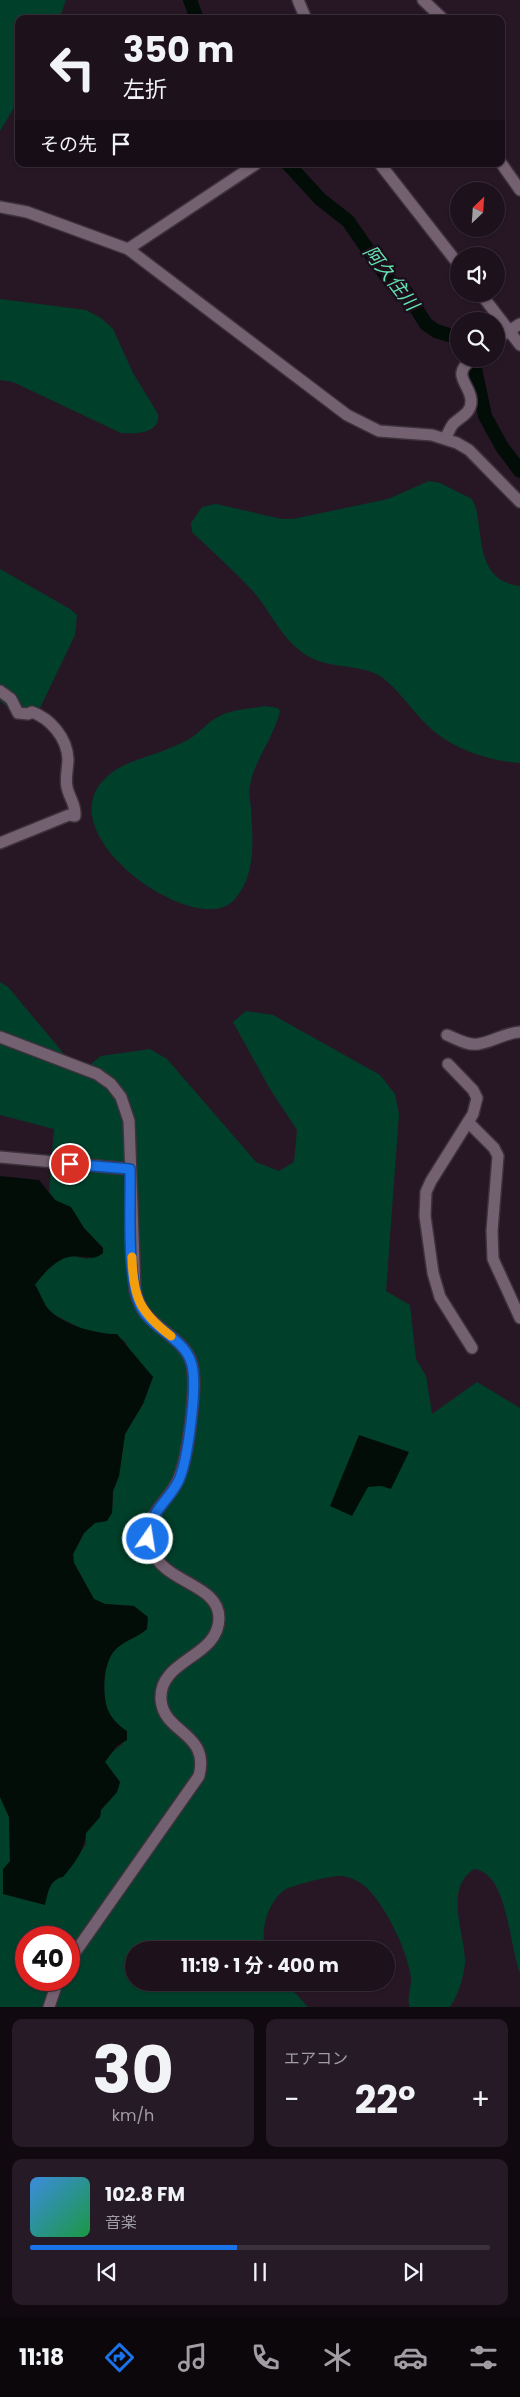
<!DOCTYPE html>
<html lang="ja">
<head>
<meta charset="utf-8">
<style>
  :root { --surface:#1d111c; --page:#251a25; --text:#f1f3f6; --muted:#a09da3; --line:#3b313b; --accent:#1a73e8 }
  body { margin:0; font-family:Poppins,"Noto Sans JP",sans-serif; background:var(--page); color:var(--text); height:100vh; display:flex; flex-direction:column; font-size:19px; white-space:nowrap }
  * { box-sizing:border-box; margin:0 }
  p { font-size:16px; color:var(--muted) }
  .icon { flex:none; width:28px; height:28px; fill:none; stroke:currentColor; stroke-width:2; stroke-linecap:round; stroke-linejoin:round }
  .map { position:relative; height:2007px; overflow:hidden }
  .drawer { display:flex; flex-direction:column; gap:12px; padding:12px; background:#10090f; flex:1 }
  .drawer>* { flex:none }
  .guide { position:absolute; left:15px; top:15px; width:490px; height:152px; border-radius:10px; box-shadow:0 1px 4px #0004,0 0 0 1px var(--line); background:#1d111c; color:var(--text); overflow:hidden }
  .needle { width:32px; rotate:25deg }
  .buttons { position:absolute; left:450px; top:182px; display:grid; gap:10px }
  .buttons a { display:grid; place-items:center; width:55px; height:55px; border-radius:50%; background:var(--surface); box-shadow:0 1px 4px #0004,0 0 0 1px var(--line); font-size:25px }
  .speed { position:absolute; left:15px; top:1926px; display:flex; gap:10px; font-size:25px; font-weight:700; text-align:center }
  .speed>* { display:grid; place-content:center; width:65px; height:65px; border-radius:50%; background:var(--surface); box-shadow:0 1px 4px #0004,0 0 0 1px var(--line); line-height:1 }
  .speed .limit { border:8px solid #d22; background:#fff; color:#111 }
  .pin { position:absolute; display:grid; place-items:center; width:42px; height:42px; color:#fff; margin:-21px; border:2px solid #fff; border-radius:50%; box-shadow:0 1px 5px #0007 }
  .me { position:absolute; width:55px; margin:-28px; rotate:13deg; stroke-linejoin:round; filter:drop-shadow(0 0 4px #0008) }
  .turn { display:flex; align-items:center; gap:18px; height:105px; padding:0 25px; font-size:22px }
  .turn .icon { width:65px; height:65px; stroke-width:2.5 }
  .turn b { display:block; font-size:35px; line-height:42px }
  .then { display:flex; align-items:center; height:48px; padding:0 25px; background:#0003; gap:10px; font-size:19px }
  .big { font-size:38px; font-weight:700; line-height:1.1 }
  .drawer .tile { flex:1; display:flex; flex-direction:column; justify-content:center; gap:8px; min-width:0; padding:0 18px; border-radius:10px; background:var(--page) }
  .drawer .dial { align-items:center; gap:0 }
  .dial b { font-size:65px; line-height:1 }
  .song { display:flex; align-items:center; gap:15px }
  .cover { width:60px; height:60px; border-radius:8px; background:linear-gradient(135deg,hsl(210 70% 55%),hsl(140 70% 35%)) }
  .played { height:5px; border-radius:2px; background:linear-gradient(90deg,var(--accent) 45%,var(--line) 45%) }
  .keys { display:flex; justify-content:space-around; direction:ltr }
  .heat { display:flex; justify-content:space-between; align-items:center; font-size:28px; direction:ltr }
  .drawer .tiles { flex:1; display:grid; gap:12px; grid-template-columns:1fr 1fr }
  .tile:last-child { grid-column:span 2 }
  .trip { position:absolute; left:125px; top:1941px; width:270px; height:50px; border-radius:25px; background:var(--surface); box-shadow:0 1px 4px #0004,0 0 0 1px var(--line); font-weight:700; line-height:50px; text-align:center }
  .tab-bar { display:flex; height:80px; justify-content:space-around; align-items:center; background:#0c070b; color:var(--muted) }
  .tab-bar .icon { width:35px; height:35px }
  .tab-bar .selected { color:var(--accent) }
  .tab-bar b { font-size:22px; color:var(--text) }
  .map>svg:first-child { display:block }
  .green { fill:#00402b; fill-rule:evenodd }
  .water { fill:#030d08 }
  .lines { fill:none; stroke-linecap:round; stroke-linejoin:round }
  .river { stroke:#030d08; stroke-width:14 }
  .minor-casing { stroke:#3d313c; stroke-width:14 }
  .minor { stroke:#736070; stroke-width:11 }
  .route-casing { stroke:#114b97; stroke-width:12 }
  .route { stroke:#1a73e8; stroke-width:9 }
  .slow { stroke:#f59e0b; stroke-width:9 }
  .labels { text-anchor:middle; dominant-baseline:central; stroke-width:5; stroke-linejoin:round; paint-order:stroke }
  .water-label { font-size:19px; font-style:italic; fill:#62e4b0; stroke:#1d0e1b }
</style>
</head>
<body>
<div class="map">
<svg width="520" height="2007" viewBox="0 0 520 2007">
  <rect width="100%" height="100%" fill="#271725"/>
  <g class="green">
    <polygon points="0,0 66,0 59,19 19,19 19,99 0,131"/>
    <path d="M 0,299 L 86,310 L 101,318 L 113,329 L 133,373 L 158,414 C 161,434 134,434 121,433 L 13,382 L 0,380 Z"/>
    <path d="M 429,481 L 440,483 L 472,499 L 476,508 C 483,542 478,581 520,586 L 520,763 C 491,761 459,751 436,733 C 416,717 403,694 383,678 C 364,664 335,669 314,659 C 282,645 272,610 249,587 C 231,568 211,550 192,532 L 191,523 L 202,507 L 216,504 L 282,519 L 293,519 L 388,499 Z"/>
    <polygon points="0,569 70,609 77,615 75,635 39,710 11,710 0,701"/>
    <path d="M 265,706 L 278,708 L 280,711 C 274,737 255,759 250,785 C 248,793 251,803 251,811 C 253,842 256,877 233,901 C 196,938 54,840 101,783 C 119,761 146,759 170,748 C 177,745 185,742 191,738 C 200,732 208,722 218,717 C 231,709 250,709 265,706 Z"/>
    <path d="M 0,982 L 8,987 L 80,1073 L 101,1056 L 150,1049 L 167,1059 L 256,1162 L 279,1171 L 294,1162 L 297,1130 L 270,1089 L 233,1022 L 246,1011 L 273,1015 L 380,1075 L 395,1094 L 399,1114 L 386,1291 L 410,1305 L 416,1359 L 426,1376 L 432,1414 L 477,1382 L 520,1408 L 520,1973 C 509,1946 508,1872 474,1869 C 444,1888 464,1931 465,1960 C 465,1974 458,1996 450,2007 L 410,2007 C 406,1997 412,1988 411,1977 C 407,1950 387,1909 368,1889 C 362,1883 350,1876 341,1876 C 332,1875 294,1885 286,1889 C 268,1900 259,1932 266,1950 L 134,1950 L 134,1982 L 286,1983 L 308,2007 L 0,2007 L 0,1797 L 9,1817 L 10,1861 L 51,1884 L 67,1872 L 86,1844 L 86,1833 L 100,1817 L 101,1810 L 117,1792 L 120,1782 L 105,1762 L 111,1753 L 123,1744 C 119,1731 112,1720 107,1708 C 102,1692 103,1660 117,1648 C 126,1640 138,1637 147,1629 L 134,1606 L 105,1604 L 94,1599 L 74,1563 L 73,1555 L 84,1533 L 95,1523 L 112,1513 L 113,1491 L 119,1476 L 125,1434 L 143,1404 L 153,1377 L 129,1350 L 125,1341 L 112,1335 L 82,1329 L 55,1315 L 46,1307 L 35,1284 C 42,1275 57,1258 70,1256 C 75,1256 82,1258 87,1259 L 103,1248 L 84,1228 L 75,1214 L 55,1200 L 49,1192 L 54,1129 L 0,1115 ZM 26,1938 L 69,1938 L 69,1980 L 26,1980 Z"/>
  </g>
  <g class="water">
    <path d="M 0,1176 L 39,1180 L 55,1200 L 71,1207 L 84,1228 L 103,1248 L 103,1253 C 93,1263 81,1254 69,1257 C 56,1259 42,1275 35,1285 C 39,1291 42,1299 46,1306 C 57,1323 97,1335 117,1334 L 153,1377 L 143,1404 L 125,1434 L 119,1476 L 113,1491 L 112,1513 L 107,1521 L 95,1523 L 84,1533 L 73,1554 L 74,1563 L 94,1599 L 105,1604 L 134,1606 L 148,1617 L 147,1629 C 138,1637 126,1640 117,1648 C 103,1660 102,1692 107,1708 C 111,1718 118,1725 127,1731 L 127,1740 L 117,1746 L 105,1762 L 120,1782 L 117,1792 L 101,1810 L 100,1817 L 86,1833 C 85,1850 74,1864 63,1877 C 49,1879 48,1894 45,1905 L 3,1894 L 3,1869 L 10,1861 L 9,1817 L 0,1797 Z"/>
    <polygon points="359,1435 409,1452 391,1489 381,1486 368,1487 352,1516 330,1506"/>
  </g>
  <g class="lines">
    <g class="river">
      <polyline points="190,0 197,19"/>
      <polyline points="288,164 320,199 348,221 389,280 406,292 426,324 436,331 459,338"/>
      <polyline points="473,359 485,416 502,447 520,471"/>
    </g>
    <g class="minor-casing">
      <g id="minor">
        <polyline points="298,0 306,19"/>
        <polyline points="423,0 443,19"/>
        <polyline points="501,163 520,190"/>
        <polyline points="380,164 459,265"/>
        <polyline points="0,207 27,212 128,249 347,415 379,431 432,435 457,443 469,450 520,502"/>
        <polyline points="128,249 256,164"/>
        <polyline points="481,294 520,345"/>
        <polyline points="496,339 520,324"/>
        <path d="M 445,438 C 448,434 450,428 453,424 C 460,417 472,413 471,400 C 470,383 450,376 472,359"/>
        <path d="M 0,691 L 11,699 L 18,713 L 28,714 L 32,712 C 51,719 67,738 68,759 C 68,768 65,778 67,787 C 69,798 76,804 75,816 L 69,815 L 0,843"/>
        <path d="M 447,1035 C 457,1039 468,1046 478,1044 C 493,1042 504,1033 520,1032"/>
        <path d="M 0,1037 L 97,1074 L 111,1084 L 121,1097 L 129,1121 L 135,1290 C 137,1299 140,1307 146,1314 C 162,1334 190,1342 193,1370 C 196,1393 188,1457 179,1478 C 169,1504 140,1514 151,1548 C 163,1584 219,1583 219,1618 C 219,1658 158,1659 161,1700 C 164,1734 210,1732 199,1776 L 69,1961"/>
        <polyline points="448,1064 473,1090 477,1098 473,1114 431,1181 426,1192 425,1216 433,1273 440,1297 472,1348"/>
        <polyline points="468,1122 494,1148 498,1156 492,1231 493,1259 520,1318"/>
        <polyline points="0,1157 130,1169"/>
        <polyline points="49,2007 58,1980"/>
      </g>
    </g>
    <use href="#minor" class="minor"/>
  </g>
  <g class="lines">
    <g class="route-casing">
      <path id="route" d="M 70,1164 L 130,1169 C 131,1204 126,1275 140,1305 C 152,1332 190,1338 193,1371 C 196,1394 188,1459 179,1480 C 168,1503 150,1509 148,1539"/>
    </g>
    <use href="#route" class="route"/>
    <path class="slow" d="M 132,1257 C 133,1296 139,1312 171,1336"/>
  </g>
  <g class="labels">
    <g class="water-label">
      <text transform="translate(391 278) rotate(52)">阿久住川</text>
    </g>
  </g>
</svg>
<div class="buttons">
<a><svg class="needle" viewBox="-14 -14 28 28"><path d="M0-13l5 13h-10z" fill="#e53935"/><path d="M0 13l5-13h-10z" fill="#a09da3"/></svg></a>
<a><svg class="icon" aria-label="sound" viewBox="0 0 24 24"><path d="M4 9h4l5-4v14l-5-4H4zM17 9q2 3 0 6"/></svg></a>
<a><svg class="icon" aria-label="search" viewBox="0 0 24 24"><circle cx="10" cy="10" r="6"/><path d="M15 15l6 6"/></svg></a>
</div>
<div class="speed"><div class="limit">40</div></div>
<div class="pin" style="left:70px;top:1164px;background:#d93025"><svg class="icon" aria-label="arrive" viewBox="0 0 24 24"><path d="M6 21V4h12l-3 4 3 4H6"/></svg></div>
<svg class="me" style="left:148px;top:1539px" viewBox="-20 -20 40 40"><circle r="17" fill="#1a73e8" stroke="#fff" stroke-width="3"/><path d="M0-11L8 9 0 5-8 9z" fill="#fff"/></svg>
<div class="trip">11:19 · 1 分 · 400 m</div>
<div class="guide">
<div class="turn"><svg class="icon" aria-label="left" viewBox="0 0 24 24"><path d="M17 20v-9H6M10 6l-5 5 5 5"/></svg><div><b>350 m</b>左折</div></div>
<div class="then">その先<svg class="icon" aria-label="arrive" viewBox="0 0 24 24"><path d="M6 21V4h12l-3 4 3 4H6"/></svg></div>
</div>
</div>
<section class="drawer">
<div class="tiles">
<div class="tile dial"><b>30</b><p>km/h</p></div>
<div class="tile"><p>エアコン</p>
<div class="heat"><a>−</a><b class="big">22°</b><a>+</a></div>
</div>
<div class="tile">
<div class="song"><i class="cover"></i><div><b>102.8 FM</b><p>音楽</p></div></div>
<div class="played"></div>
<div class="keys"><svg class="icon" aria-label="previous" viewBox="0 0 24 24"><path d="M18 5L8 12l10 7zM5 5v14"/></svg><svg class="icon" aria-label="pause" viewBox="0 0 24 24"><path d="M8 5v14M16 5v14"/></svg><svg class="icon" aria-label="next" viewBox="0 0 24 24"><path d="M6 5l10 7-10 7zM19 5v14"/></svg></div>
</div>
</div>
</section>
<nav class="tab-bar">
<b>11:18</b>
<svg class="icon selected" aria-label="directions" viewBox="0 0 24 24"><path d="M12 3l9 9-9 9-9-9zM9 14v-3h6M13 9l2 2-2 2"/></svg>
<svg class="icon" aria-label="music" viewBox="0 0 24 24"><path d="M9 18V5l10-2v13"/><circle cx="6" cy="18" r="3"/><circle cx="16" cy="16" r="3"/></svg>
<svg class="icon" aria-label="phone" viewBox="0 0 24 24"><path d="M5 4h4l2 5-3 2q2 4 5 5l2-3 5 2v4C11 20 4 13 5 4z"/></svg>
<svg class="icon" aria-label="climate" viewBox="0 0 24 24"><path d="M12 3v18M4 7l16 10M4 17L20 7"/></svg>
<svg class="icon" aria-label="car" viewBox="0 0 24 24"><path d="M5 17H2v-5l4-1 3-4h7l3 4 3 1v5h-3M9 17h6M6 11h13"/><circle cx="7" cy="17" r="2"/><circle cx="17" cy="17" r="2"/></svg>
<svg class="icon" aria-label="filters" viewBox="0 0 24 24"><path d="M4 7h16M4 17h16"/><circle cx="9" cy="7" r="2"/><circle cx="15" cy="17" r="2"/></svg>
</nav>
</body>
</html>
